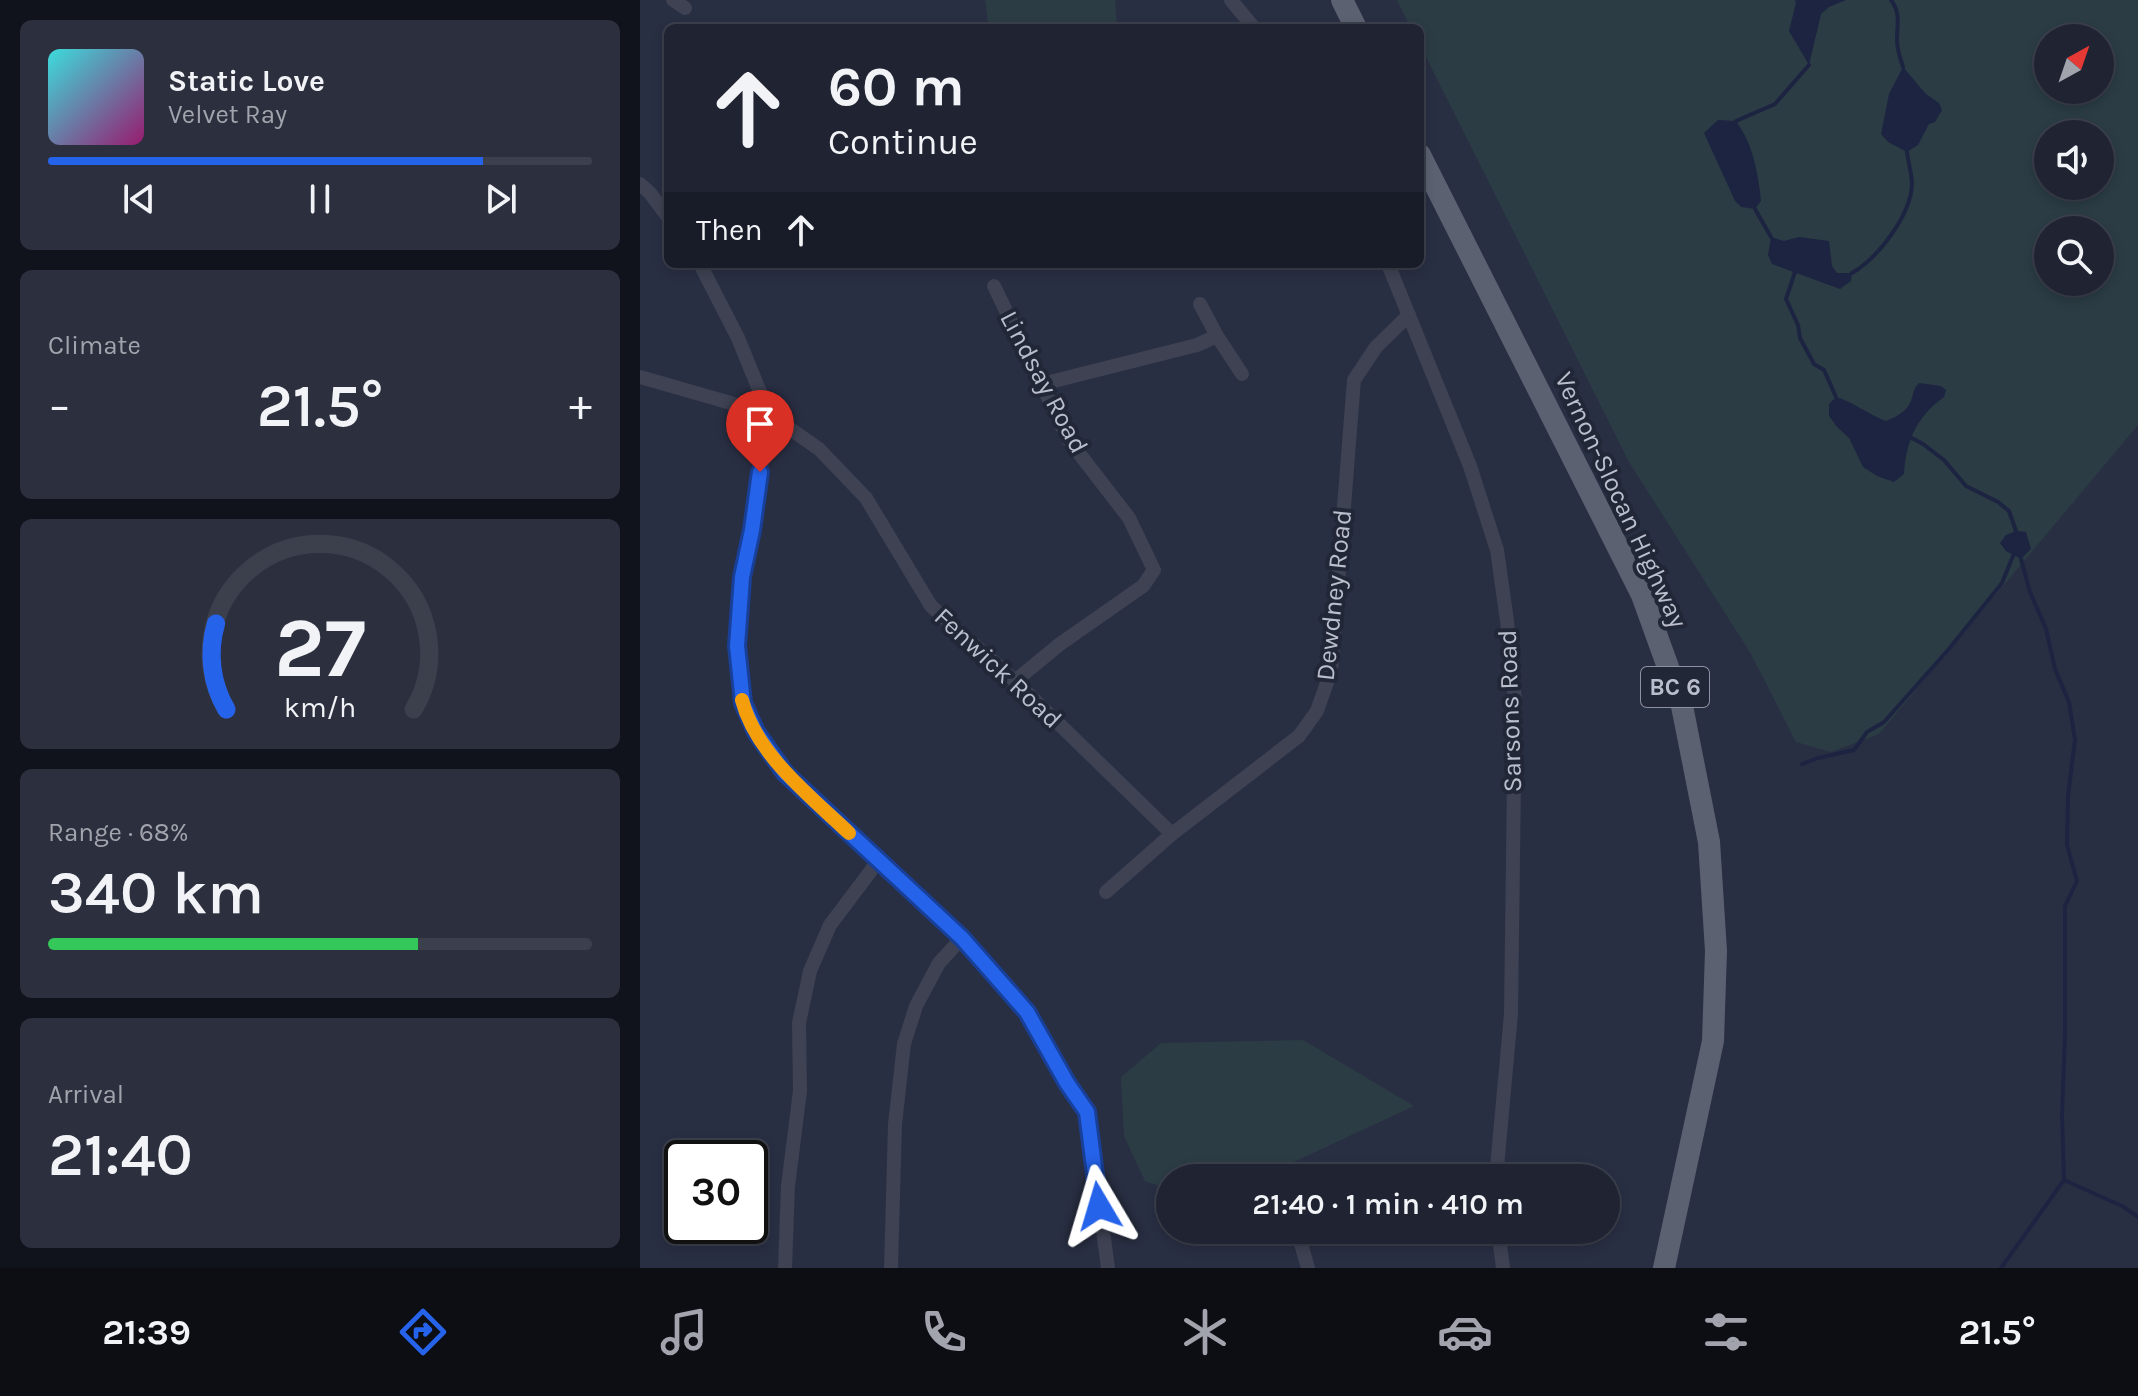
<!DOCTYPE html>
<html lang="en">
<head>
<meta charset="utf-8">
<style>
  :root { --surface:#1f2332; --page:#2c2f3e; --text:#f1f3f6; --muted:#a1a4ac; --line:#3c404d; --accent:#2563eb }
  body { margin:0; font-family:Karla,sans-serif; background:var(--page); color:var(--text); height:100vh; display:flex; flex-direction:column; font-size:30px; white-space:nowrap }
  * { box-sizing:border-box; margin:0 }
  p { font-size:26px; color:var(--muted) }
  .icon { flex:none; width:44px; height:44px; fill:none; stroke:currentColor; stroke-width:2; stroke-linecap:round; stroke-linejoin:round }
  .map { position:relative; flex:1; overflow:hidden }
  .panel { display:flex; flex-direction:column; gap:20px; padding:20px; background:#11131c; width:640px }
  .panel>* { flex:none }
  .guide { position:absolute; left:24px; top:24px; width:760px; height:244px; border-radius:12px; box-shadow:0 4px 12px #0003,0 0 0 2px var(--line); background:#1f2332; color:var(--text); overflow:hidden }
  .needle { width:52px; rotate:40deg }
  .controls { position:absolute; left:1394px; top:24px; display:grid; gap:16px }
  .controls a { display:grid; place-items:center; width:80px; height:80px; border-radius:50%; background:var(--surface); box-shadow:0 4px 12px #0003,0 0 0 2px var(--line); font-size:40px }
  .speed { position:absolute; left:24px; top:1140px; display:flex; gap:16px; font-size:40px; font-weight:700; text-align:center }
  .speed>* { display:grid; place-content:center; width:104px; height:104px; border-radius:50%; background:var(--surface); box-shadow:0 4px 12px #0003,0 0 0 2px var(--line); line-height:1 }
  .speed .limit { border:4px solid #111; border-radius:12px; background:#fff; color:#111 }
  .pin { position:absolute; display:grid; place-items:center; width:68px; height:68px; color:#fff; margin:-82px -34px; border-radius:50% 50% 50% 0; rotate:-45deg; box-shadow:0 0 8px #0007 }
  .pin .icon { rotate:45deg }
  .me { position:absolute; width:88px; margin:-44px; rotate:353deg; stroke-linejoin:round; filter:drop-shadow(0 0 6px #0008) }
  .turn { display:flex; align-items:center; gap:28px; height:168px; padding:0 32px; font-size:36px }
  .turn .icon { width:104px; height:104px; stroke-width:2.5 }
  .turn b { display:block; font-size:56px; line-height:68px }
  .then { display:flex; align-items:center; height:76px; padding:0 32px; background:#0003; gap:16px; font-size:30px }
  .big { font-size:60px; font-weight:600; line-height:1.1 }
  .panel .widget { flex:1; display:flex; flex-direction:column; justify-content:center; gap:12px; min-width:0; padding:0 28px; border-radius:12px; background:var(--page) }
  .panel .dial { align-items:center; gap:0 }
  .dial svg { height:208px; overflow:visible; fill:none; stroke:var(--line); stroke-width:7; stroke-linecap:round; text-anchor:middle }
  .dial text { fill:var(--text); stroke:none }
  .song { display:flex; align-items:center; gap:24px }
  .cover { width:96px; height:96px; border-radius:12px; background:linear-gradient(135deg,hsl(180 70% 55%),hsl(320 70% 35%)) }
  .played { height:8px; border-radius:4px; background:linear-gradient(90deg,var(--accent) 80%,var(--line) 80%) }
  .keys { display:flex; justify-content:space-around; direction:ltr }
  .heat { display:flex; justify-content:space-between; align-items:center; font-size:44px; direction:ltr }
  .charge { height:12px; border-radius:6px; background:linear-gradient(90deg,#34c759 68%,var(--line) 0) }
  .trip { position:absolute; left:516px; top:1164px; width:464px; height:80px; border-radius:40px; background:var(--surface); box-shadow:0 4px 12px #0003,0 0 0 2px var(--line); font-weight:600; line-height:80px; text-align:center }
  .tabs { display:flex; height:128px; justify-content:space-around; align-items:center; background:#0c0e14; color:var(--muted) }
  .tabs .icon { width:56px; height:56px }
  .tabs .on { color:var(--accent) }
  .tabs b { font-size:36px; color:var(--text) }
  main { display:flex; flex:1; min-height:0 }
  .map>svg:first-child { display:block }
  .green { fill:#2b3c44; fill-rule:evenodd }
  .water { fill:#1c2441 }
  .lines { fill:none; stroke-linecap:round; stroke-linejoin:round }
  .stream { stroke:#1c2441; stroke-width:4 }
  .street { stroke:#3e4253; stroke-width:14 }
  .primary { stroke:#5c6172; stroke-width:22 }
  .route-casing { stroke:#184099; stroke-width:20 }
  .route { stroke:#2563eb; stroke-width:14 }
  .slow { stroke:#f59e0b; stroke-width:14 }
  .labels { text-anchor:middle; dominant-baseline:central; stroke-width:8; stroke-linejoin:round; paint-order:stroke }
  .shield { fill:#222738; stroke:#8d91a0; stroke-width:2 }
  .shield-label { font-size:24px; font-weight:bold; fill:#bbbecc }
  .street-label { font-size:26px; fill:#bbbecc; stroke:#222738 }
</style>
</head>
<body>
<main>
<section class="panel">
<div class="widget">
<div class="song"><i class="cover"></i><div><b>Static Love</b><p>Velvet Ray</p></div></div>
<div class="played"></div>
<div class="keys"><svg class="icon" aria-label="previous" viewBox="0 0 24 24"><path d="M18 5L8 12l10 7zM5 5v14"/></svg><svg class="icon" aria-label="pause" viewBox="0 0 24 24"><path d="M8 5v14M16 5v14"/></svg><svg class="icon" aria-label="next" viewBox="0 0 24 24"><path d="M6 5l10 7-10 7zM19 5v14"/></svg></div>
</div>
<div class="widget"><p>Climate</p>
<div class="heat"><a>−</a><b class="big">21.5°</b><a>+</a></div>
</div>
<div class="widget dial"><svg viewBox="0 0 100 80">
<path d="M14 69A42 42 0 1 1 86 69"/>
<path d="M14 69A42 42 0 0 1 10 36" stroke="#2563eb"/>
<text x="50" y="56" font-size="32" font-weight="700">27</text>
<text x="50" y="72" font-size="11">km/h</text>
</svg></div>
<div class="widget"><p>Range · 68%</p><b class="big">340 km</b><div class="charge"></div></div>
<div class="widget"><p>Arrival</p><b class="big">21:40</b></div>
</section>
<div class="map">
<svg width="1498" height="1268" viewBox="0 0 1498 1268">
  <rect width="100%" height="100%" fill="#292f43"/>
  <g class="green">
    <polygon points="345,0 475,0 477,28 349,28"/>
    <path d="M 757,0 L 1498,0 L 1498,425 L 1239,734 L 1191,752 L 1156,742 L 1111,654 L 989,462 L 780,45 L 780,28 L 771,28 ZM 1408,38 L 1460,38 L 1460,90 L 1408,90 ZM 1408,134 L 1460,134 L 1460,186 L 1408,186 ZM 1408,230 L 1460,230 L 1460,282 L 1408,282 Z"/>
    <polygon points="663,1040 774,1106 619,1178 530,1178 530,1190 505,1181 484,1136 481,1077 521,1043"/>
  </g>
  <g class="water">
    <polygon points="1155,0 1206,0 1189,7 1181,14 1169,65 1149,31 1156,3"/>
    <polygon points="1263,67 1286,94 1299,103 1302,110 1295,122 1289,124 1278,145 1267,152 1248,142 1241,134 1249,94"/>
    <path d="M 1078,120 L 1096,121 C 1113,144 1118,173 1121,201 L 1115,209 L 1101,207 L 1095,201 L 1064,133 Z"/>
    <polygon points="1131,237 1144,241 1159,237 1189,241 1192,266 1197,273 1212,273 1211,281 1200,289 1132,264 1128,255"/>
    <path d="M 1279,383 L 1301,386 L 1306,390 L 1304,397 C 1277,416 1266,441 1264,474 L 1254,482 L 1237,476 L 1223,467 L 1209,438 L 1197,427 L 1189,416 L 1189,404 L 1196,397 C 1214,402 1229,415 1246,421 C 1255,417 1265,413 1270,403 C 1274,395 1272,390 1279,383 Z"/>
    <polygon points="1376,531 1386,532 1391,549 1381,559 1366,551 1360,543 1366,535"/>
  </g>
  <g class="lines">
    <g class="stream">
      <path d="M 1251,0 C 1261,13 1257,25 1257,40 C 1257,49 1260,58 1263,67"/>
      <polyline points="1096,121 1135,104 1169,65"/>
      <polyline points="1115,209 1131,237"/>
      <polyline points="1155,272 1146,299 1158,325 1160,338 1174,364 1184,370 1196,397"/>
      <path d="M 1212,273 C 1238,258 1271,215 1272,184 C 1272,174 1268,162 1267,152"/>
      <polyline points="1270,437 1283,444 1304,460 1326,486 1358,502 1369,511 1376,531"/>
      <polyline points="1381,559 1390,592 1406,629 1415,669 1429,702 1435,740 1428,796 1427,845 1437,881 1425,906 1425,1035 1422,1114 1424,1180 1482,1206 1498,1217"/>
      <polyline points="1162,764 1178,758 1214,750 1227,732 1244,722 1308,650 1362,583 1373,556"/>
      <polyline points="1361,1268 1424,1180"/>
    </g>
    <g class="street">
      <polyline points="33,0 45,8"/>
      <polyline points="591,0 614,28"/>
      <polyline points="0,184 10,193 28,217"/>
      <polyline points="60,264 98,338 129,414 112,530 102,577 97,646 103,703 116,732 145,773 322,938 387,1012 427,1083 447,1112 468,1268"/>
      <polyline points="748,264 830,466 857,550 867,621 875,701 871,1014 856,1178"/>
      <polyline points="354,286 428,439 489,518 514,570 503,586 420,644 375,681"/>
      <polyline points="560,304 577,336 602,374"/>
      <polyline points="0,377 129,414 179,449 226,498 291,606 375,681 532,834"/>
      <polyline points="402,384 557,345 577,336"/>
      <polyline points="466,892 532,834 659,736 677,711 691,671 714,380 736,347 769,315"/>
      <polyline points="641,1175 642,1178"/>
      <polyline points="657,1230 668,1268"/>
      <polyline points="858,1230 863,1268"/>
      <polyline points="145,1268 148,1186 160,1091 159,1023 170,971 190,925 239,860"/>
      <polyline points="251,1268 255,1124 264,1044 276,1006 299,963 322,938"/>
    </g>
    <g class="primary">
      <polyline points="702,0 716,28"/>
      <polyline points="780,155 1002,595 1042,706 1069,842 1076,951 1073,1041 1024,1268"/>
    </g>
  </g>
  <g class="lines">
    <g class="route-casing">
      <polyline id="route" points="120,472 112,530 102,577 97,646 103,703 116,732 145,773 322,938 387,1012 427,1083 447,1112 459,1206"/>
    </g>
    <use href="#route" class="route"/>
    <path class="slow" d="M 102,700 C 116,754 170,796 209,833"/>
  </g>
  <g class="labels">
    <rect class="shield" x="1001" y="667" width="68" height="40" rx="6"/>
    <g class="shield-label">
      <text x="1035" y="687">BC 6</text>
    </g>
    <g class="street-label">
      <text transform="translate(404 382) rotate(62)">Lindsay Road</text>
      <text transform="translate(981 500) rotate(65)">Vernon-Slocan Highway</text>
      <text transform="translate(694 595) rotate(-84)">Dewdney Road</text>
      <text transform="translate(358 668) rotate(43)">Fenwick Road</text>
      <text transform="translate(870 711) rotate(-92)">Sarsons Road</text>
    </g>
  </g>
</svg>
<div class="controls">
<a><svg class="needle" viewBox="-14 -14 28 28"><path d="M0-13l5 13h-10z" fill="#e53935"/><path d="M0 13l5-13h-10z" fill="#a1a4ac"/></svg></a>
<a><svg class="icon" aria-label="sound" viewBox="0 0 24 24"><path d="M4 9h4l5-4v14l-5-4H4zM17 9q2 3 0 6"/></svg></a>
<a><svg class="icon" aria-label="search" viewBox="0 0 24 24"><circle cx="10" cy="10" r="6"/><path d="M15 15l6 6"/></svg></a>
</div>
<div class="speed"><div class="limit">30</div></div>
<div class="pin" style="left:120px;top:472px;background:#d93025"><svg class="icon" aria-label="arrive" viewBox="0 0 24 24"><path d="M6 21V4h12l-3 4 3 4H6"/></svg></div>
<svg class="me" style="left:459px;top:1206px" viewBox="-20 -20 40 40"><path d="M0-17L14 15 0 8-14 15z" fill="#2563eb" stroke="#fff" stroke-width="4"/></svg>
<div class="trip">21:40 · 1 min · 410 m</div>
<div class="guide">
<div class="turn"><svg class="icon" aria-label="ahead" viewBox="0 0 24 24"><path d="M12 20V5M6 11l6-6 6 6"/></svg><div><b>60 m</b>Continue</div></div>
<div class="then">Then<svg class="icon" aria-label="ahead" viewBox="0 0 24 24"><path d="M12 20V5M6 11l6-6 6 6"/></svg></div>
</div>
</div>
</main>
<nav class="tabs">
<b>21:39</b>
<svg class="icon on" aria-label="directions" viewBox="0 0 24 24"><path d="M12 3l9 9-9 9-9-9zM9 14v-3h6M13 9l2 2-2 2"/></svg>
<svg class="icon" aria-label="music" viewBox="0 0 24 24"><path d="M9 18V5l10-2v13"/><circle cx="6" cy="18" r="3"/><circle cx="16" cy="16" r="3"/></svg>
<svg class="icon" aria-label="phone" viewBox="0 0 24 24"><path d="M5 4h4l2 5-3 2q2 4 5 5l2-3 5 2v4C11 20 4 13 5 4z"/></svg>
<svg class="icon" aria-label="climate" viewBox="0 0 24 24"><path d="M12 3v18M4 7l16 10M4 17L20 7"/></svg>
<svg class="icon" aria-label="car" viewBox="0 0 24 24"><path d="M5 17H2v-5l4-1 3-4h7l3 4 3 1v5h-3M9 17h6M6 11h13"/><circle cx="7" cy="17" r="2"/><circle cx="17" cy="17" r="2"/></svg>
<svg class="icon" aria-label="filters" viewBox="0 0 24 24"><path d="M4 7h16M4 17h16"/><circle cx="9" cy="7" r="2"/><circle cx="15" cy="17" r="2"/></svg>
<b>21.5°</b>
</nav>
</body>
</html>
